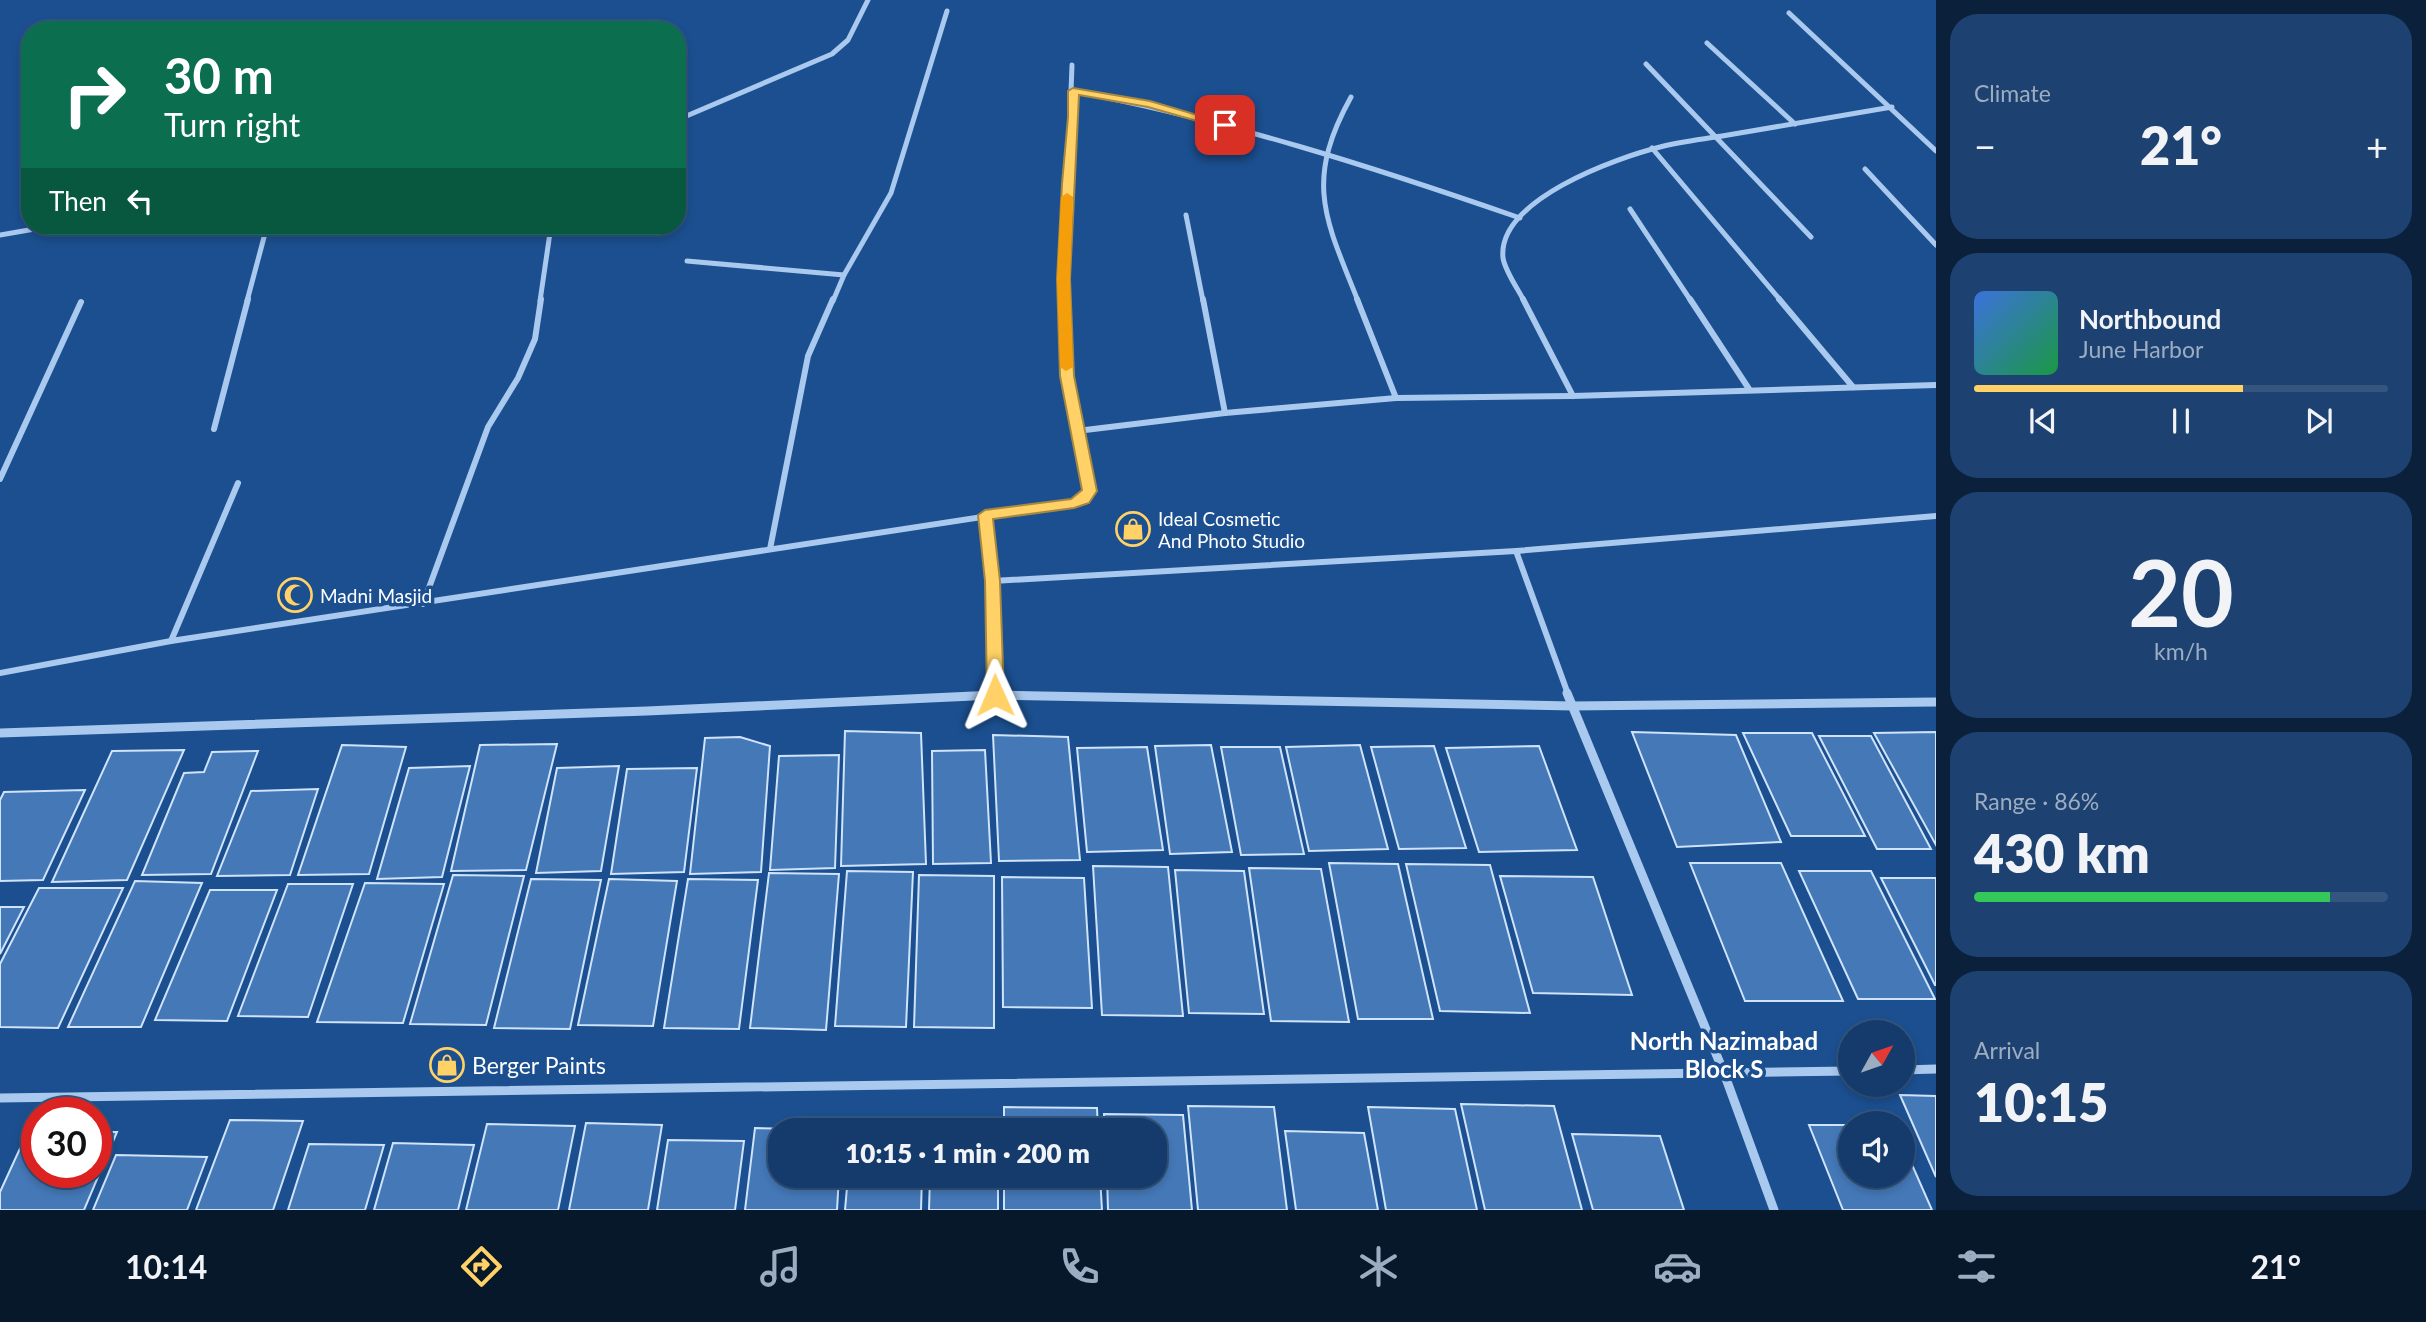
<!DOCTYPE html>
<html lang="en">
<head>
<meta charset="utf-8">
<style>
  :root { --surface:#143b6b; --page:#1d4271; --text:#f1f3f6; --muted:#9dadc1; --line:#33557e; --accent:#ffd166 }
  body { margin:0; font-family:Lato,sans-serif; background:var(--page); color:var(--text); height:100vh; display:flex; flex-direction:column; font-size:26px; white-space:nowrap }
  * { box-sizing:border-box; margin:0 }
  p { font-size:23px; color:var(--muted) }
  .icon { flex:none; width:38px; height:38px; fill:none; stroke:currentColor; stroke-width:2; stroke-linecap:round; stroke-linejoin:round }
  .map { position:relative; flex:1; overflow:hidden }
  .side { display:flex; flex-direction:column; gap:14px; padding:14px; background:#0b203b; width:490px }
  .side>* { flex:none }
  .banner { position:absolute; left:21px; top:21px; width:665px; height:214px; border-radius:28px; box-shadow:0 4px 10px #0003,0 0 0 2px var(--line); background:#0b6e4f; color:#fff; overflow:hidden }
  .needle { width:46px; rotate:50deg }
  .controls { position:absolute; left:1838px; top:1020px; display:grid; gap:14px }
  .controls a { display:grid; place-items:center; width:77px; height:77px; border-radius:50%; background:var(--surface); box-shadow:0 4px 10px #0003,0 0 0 2px var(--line); font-size:35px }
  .speed { position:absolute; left:21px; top:1097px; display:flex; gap:14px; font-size:35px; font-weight:700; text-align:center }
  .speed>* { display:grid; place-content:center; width:91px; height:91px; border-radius:50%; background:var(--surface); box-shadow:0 4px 10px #0003,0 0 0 2px var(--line); line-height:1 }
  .speed .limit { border:10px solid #d22; background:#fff; color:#111 }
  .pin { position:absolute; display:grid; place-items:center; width:60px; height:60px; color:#fff; margin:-30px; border-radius:14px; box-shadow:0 4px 10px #0006 }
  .me { position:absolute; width:77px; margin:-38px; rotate:359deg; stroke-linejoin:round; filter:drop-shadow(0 0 5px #0008) }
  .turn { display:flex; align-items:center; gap:24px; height:147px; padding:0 28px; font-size:32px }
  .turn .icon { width:91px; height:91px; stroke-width:2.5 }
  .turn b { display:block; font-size:49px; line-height:60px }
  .then { display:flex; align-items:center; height:66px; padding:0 28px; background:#0003; gap:14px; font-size:26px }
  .big { font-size:52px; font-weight:800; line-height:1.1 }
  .side .tile { flex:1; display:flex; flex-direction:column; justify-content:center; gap:10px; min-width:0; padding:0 24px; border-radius:28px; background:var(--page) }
  .side .dial { align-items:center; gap:0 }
  .dial b { font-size:91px; line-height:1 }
  .song { display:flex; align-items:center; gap:21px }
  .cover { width:84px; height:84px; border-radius:10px; background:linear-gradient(135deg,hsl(220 70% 55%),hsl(140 70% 35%)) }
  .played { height:7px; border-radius:4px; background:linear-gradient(90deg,var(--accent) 65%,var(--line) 65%) }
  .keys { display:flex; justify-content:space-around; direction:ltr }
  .heat { display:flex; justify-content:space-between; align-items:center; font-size:38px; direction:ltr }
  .charge { height:10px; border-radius:5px; background:linear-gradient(90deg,#34c759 86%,var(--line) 0) }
  .trip { position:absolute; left:768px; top:1118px; width:399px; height:70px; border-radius:28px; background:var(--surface); box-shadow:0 4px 10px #0003,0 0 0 2px var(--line); font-weight:800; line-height:70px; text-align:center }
  .menu { display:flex; height:112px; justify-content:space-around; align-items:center; background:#08182b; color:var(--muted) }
  .menu .icon { width:49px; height:49px }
  .menu .selected { color:var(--accent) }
  .menu b { font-size:32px; color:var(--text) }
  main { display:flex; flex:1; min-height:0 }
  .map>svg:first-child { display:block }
  .building { fill:#4478b7; stroke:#cfe3fa; stroke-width:2 }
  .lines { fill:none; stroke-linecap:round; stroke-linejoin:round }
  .street-far2 { stroke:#a9c9ee; stroke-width:5 }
  .street-far1 { stroke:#a9c9ee; stroke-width:6 }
  .street { stroke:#a9c9ee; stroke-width:9 }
  .route { fill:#ffd166; stroke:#a68842; stroke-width:2 }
  .slow { fill:#f59e0b }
  .labels { text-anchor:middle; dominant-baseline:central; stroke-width:7; stroke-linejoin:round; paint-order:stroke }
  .poi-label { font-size:19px; fill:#fff; stroke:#1b4f8f; text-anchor:start }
  .near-poi-label { font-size:23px; fill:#fff; stroke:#1b4f8f; text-anchor:start }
  .near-neighbourhood-label { font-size:24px; font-weight:bold; fill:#fff; stroke:#1b4f8f }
</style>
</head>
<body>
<main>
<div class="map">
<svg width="1936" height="1210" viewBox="0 0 1936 1210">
  <rect width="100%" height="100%" fill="#1b4f8f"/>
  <g class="building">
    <polygon points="845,731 921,733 926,864 841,866"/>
    <polygon points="1632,732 1736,735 1781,842 1677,847"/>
    <polygon points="1936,732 1936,845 1874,733"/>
    <polygon points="1743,733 1812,733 1865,836 1791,836"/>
    <polygon points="993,735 1068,737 1080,860 999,861"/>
    <polygon points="1819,736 1871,736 1931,849 1877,849"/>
    <polygon points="740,737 770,746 761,872 690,874 705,738"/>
    <polygon points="557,744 526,870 451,871 480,745"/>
    <polygon points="342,745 406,747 369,874 298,875"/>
    <polygon points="1211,745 1232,852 1170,854 1155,746"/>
    <polygon points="1360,745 1388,849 1309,851 1286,747"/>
    <polygon points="1434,746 1466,848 1399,849 1371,747"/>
    <polygon points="1539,746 1577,850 1479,852 1446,748"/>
    <polygon points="1147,747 1163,850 1087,852 1077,748"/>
    <polygon points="1221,747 1280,747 1304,854 1241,855"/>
    <polygon points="184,750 127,880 52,882 112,751"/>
    <polygon points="985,750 991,863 933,864 932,751"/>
    <polygon points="258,751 211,874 142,875 184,773 204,772 212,752"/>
    <polygon points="839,755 835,868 770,870 779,756"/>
    <polygon points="470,766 442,877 377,879 409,768"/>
    <polygon points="619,766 601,871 536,873 557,768"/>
    <polygon points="697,768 684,872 611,874 627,769"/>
    <polygon points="318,789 290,875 217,876 251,791"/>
    <polygon points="85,790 43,880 0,881 0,800 4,792"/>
    <polygon points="1329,863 1398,864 1433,1019 1358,1019"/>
    <polygon points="1690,863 1781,863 1843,1001 1745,1001"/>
    <polygon points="1406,864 1490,865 1530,1013 1440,1011"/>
    <polygon points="1093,866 1168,867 1183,1016 1102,1015"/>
    <polygon points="1249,868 1321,869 1349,1022 1271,1021"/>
    <polygon points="1175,870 1244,871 1264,1014 1189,1013"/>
    <polygon points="847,871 913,872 906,1027 835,1026"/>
    <polygon points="1799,871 1871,871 1935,999 1858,999"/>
    <polygon points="769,873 839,874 826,1030 750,1028"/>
    <polygon points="453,875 524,876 486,1025 410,1024"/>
    <polygon points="919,875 994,876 994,1028 914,1027"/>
    <polygon points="1500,876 1593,877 1632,995 1533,993"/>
    <polygon points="1002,877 1084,878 1092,1008 1003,1007"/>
    <polygon points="1881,878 1936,878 1936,985 1935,985"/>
    <polygon points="531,879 601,880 570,1029 494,1028"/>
    <polygon points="609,879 677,881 653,1026 578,1025"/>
    <polygon points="688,879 758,880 739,1029 664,1028"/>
    <polygon points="135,881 202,883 141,1027 68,1027"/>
    <polygon points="365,883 444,884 403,1023 317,1022"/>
    <polygon points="288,884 353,884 308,1017 238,1016"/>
    <polygon points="39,888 123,888 58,1028 0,1027 0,964"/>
    <polygon points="210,890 277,890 227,1021 155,1020"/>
    <polygon points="0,907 24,907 0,954"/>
    <polygon points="1900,1095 1936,1096 1936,1177"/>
    <polygon points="1461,1104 1554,1106 1582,1210 1485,1210"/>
    <polygon points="1188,1106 1274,1107 1287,1210 1198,1210"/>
    <polygon points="1004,1107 1097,1108 1098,1130 1004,1130"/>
    <polygon points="1368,1107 1455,1109 1477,1210 1386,1210"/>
    <polygon points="1104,1114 1183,1115 1192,1210 1108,1210 1107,1176 1155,1176 1155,1130 1104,1130"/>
    <polygon points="932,1119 998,1121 998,1130 931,1130"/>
    <polygon points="230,1120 303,1121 273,1210 196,1210"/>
    <polygon points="852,1122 924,1123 924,1130 851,1130"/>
    <polygon points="586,1123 662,1125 648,1210 569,1210"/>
    <polygon points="487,1124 575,1126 558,1210 466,1210"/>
    <polygon points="1809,1125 1850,1125 1850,1176 1902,1176 1902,1142 1932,1210 1843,1210"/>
    <polygon points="755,1128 843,1130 780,1130 780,1176 839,1176 837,1210 745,1210"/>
    <polygon points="28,1131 37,1131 37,1172 96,1172 96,1132 117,1132 84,1210 0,1210 0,1192"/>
    <polygon points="1285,1131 1364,1133 1378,1210 1296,1210"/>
    <polygon points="1572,1134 1660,1136 1684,1210 1593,1210"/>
    <polygon points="668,1140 744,1141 735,1210 657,1210"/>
    <polygon points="393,1143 474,1145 458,1210 374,1210"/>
    <polygon points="309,1144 384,1145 365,1210 288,1210"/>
    <polygon points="116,1155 207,1157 187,1210 93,1210"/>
    <polygon points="848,1176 922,1176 921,1210 845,1210"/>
    <polygon points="930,1176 998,1176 998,1210 929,1210"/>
    <polygon points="1004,1176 1100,1176 1102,1210 1004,1210"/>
  </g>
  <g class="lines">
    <g class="street-far2">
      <polyline points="1789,13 1936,151"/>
      <polyline points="1707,43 1795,124"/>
      <polyline points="1646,64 1811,237"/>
      <path d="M 1073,91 C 1226,120 1373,167 1520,218"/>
      <path d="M 1351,97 C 1304,182 1325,218 1358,301"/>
      <polyline points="677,120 832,54 848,40 868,0"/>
      <polyline points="1652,148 1781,301"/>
      <polyline points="1865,169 1936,245"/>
      <polyline points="1630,209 1691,301"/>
      <polyline points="1186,215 1203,301"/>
      <polyline points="0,235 52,226"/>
      <polyline points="687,261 844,275"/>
      <polyline points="247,301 267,226"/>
      <polyline points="540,301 551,226"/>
      <polyline points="833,301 844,275 891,193 947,11"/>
      <polyline points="1063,301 1072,65"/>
      <path d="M 1524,301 C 1518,289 1505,271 1503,258 C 1497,200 1616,158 1660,147 C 1682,141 1706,139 1728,135 C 1783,126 1837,116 1892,107"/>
    </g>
    <g class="street-far1">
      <polyline points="1063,299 1068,374 1077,431"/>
      <polyline points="1203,299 1225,413"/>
      <polyline points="1357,299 1396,398"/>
      <polyline points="1523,299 1573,396"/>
      <polyline points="1690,299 1749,389"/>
      <polyline points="1779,299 1853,387"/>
      <polyline points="214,429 248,299"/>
      <polyline points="0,479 81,302"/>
      <polyline points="985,515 993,581"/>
      <polyline points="770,549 808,356 833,299"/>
      <polyline points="423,604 488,427 518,378 535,339 541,299"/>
      <polyline points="171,641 238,483"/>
      <polyline points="0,673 171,641 1074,503 1084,499 1090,491 1077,431 1225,413 1396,398 1573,396 1936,385"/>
      <polyline points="995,694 993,581 1516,551"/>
      <polyline points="1568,694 1516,551 1936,516"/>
    </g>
    <g class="street">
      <polyline points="1567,693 1724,1073 1774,1210"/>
      <polyline points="0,733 647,711 995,695 1572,706 1936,702"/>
      <polyline points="1902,1070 1936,1069"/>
      <polyline points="0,1098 1850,1071"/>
    </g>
  </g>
  <polygon class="route" points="1073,88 1150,101 1231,125 1225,129 1148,107 1079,95 1070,279 1074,376 1097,491 1089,503 1074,508 993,519 1000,581 1004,695 1001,700 989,700 987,695 985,581 978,515 985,510 1071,499 1082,490 1060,376 1057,279 1062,184 1068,117 1068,91"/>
  <polygon class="slow" points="1067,193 1073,197 1070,279 1073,367 1066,371 1060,367 1057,279 1061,197"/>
  <defs>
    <g id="shop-ring" transform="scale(1.75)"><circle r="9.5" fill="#1b4f8f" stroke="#ffd166" stroke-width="1.5"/><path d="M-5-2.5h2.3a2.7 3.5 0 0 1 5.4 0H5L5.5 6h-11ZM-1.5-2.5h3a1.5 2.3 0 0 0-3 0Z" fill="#ffd166"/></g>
    <g id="mosque-ring" transform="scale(1.75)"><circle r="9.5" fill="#1b4f8f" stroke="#ffd166" stroke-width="1.5"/><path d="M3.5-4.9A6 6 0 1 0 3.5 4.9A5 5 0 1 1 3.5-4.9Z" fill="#ffd166"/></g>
  </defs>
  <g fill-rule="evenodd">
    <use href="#shop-ring" x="1133" y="529"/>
    <use href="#mosque-ring" x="295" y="595"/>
    <use href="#shop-ring" x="447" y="1065"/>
  </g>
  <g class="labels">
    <g class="poi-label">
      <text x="1158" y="518">Ideal Cosmetic<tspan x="1158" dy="22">And Photo Studio</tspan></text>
      <text x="320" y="595">Madni Masjid</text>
    </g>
    <g class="near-poi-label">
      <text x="472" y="1065">Berger Paints</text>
    </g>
    <g class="near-neighbourhood-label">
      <text x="1724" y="1040">North Nazimabad<tspan x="1724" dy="28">Block S</tspan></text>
    </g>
  </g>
</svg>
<div class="controls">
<a><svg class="needle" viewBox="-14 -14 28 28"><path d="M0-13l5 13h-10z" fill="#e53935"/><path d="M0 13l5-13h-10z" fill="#9dadc1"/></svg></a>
<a><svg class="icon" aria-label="sound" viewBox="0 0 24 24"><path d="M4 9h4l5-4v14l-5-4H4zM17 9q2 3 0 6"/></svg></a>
</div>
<div class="speed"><div class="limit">30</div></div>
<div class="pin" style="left:1225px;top:125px;background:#d93025"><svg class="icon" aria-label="arrive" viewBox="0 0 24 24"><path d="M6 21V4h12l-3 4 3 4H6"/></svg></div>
<svg class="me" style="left:995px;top:695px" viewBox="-20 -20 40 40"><path d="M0-17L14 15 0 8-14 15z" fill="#ffd166" stroke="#fff" stroke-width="4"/></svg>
<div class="trip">10:15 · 1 min · 200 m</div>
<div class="banner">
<div class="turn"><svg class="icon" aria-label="right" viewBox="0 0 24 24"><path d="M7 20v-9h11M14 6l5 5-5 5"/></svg><div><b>30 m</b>Turn right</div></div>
<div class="then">Then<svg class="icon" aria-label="left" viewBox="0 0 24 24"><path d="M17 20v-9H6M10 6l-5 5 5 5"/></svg></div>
</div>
</div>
<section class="side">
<div class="tile"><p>Climate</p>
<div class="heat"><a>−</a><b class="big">21°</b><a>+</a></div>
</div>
<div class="tile">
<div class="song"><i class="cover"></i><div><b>Northbound</b><p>June Harbor</p></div></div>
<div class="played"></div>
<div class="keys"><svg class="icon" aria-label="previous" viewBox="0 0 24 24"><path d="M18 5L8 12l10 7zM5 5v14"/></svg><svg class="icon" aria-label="pause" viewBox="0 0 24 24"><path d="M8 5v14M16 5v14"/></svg><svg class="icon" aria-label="next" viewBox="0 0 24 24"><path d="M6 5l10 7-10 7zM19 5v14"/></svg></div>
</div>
<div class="tile dial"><b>20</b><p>km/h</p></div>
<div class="tile"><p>Range · 86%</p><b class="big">430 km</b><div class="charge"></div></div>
<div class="tile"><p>Arrival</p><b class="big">10:15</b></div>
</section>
</main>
<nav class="menu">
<b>10:14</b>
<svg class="icon selected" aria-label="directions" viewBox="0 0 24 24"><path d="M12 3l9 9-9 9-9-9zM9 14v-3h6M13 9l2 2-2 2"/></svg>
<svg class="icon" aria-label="music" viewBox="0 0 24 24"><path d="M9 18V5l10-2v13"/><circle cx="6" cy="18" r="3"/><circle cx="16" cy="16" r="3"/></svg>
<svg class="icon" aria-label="phone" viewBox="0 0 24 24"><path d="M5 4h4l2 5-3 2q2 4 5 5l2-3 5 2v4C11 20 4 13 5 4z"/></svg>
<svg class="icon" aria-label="climate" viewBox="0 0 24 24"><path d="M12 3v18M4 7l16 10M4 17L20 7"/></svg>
<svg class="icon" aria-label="car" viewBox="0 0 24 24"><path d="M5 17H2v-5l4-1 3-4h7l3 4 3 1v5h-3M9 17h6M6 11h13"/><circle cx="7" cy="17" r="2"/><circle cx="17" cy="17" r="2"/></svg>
<svg class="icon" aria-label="filters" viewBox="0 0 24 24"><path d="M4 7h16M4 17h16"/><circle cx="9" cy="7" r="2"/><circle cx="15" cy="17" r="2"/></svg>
<b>21°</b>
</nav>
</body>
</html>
